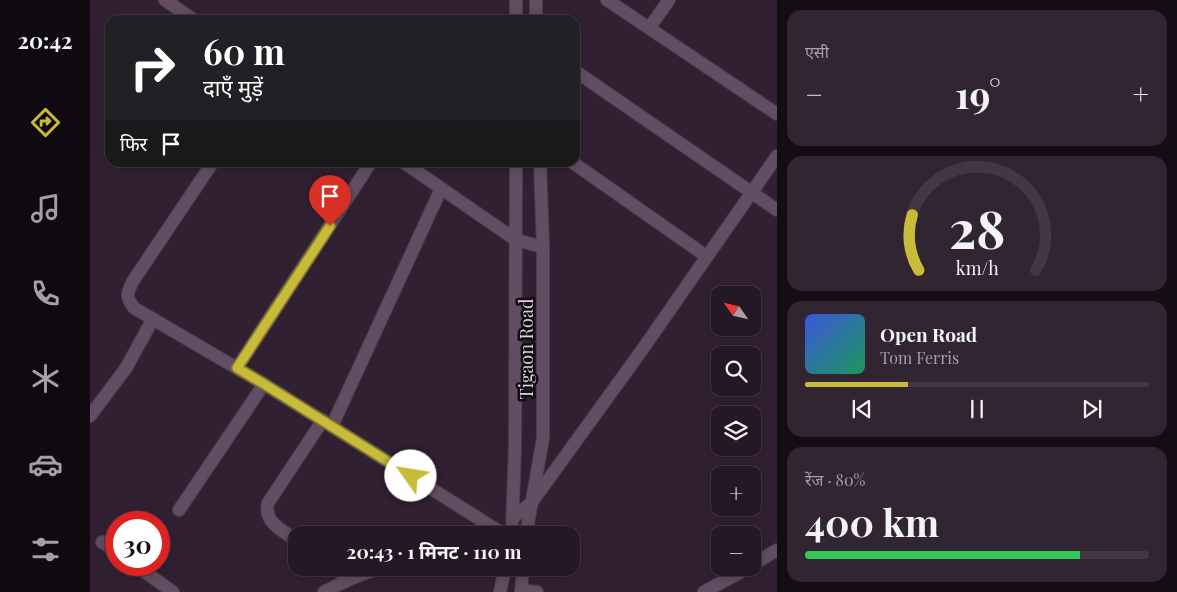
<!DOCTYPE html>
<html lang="hi">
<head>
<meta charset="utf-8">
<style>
  :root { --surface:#251825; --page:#312532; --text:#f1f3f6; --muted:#a3a0a7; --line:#423742; --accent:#c9bb3a }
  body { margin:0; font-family:"Playfair Display","Noto Sans Devanagari",serif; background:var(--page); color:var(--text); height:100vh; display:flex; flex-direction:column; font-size:19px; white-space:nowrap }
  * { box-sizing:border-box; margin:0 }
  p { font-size:16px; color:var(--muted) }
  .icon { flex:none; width:28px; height:28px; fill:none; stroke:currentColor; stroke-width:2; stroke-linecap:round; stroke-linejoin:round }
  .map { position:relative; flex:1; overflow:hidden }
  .side { display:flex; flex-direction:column; gap:10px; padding:10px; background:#140d14; width:400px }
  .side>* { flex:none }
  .top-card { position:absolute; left:15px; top:15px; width:475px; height:152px; border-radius:15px; box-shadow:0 2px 12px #0003,0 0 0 1px var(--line); background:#202124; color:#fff; overflow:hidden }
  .needle { width:32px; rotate:304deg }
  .tools { position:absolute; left:621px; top:286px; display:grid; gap:10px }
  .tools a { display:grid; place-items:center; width:50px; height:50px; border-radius:10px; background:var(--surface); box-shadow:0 2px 12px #0003,0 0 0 1px var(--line); font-size:25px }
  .speed { position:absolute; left:15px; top:511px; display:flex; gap:10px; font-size:25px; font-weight:700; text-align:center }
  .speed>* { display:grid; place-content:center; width:65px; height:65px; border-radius:50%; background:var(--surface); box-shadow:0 2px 12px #0003,0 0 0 1px var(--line); line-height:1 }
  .speed .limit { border:8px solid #d22; background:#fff; color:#111 }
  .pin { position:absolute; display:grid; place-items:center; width:42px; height:42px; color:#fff; margin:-51px -21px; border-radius:50% 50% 50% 0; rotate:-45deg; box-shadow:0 0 5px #0007 }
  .pin .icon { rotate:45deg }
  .me { position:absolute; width:55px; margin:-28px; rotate:302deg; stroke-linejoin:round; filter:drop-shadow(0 0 4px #0008) }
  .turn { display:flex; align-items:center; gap:18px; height:105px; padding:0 15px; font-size:22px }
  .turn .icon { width:65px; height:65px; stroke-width:2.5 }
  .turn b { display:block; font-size:35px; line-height:42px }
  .then { display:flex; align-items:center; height:48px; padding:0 15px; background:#0003; gap:10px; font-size:19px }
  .big { font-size:38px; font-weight:700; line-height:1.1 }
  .side .tile { flex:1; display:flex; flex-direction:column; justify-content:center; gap:8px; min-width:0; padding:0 18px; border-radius:15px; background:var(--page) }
  .side .dial { align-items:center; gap:0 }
  .dial svg { height:130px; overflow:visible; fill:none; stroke:var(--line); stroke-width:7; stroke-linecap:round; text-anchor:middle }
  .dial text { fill:var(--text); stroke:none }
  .song { display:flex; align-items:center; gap:15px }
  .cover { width:60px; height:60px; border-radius:8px; background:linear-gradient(135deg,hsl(230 70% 55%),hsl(150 70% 35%)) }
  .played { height:5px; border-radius:2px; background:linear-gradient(90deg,var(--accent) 30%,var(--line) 30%) }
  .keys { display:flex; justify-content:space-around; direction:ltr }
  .heat { display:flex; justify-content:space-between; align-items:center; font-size:28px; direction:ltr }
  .charge { height:8px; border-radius:4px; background:linear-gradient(90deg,#34c759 80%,var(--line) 0) }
  .trip { position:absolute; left:198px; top:526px; width:292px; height:50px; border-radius:15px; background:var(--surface); box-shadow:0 2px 12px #0003,0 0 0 1px var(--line); font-weight:700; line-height:50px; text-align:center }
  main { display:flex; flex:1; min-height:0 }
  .tabs { display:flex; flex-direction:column; width:90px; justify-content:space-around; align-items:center; background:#0f0a0f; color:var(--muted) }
  .tabs .icon { width:35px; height:35px }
  .tabs .selected { color:var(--accent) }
  .tabs b { font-size:22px; color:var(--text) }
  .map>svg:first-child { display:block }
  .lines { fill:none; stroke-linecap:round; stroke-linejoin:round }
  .street-casing { stroke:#4b3d4c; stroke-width:14 }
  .secondary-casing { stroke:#4b3d4c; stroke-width:14 }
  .street { stroke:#614e62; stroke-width:12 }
  .secondary { stroke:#614e62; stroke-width:12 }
  .route-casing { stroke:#837a26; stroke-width:12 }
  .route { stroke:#c9bb3a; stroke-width:9 }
  .labels { text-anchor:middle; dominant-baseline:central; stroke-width:5; stroke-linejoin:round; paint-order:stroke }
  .street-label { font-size:18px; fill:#dcd1dc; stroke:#140c14 }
</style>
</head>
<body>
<main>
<nav class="tabs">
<b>20:42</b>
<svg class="icon selected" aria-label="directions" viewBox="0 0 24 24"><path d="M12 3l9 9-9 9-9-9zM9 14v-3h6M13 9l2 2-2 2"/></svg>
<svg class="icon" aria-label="music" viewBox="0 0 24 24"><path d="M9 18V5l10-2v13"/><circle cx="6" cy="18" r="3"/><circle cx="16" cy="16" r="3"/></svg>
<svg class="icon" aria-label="phone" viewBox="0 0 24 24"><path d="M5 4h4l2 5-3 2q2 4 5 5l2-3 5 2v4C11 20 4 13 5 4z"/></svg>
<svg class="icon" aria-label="climate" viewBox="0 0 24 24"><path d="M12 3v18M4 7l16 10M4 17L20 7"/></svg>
<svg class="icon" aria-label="car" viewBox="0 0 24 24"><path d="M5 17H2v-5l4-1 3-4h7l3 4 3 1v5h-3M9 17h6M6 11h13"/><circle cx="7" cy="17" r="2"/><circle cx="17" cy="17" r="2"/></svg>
<svg class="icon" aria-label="filters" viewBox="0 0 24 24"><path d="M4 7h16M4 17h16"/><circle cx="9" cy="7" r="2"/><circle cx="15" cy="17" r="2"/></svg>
</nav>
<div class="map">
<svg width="687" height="592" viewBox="0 0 687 592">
  <rect width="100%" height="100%" fill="#312031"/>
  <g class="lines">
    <g class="street-casing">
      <g id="street">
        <polyline points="517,0 687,114"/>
        <polyline points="559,28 579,0"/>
        <polyline points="485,71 687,210"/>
        <path d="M 123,162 L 43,281 C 37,293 35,296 44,308 L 174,384 L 415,535"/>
        <polyline points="482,162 616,256"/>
        <polyline points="147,368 281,162"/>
        <polyline points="0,416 36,368 63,319"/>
        <polyline points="242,426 351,189"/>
        <polyline points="89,510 174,384"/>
        <polyline points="423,518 442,502 552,350 687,156"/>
        <path d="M 206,540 C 193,531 173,522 178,503 L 233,420"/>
        <polyline points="12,542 26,551"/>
        <polyline points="45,565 83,592"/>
        <polyline points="662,565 687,550"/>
        <polyline points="244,568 259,578"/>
        <polyline points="431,590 447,592"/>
        <path d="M 234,592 C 253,582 271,573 292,568"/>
        <polyline points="614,592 658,568"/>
      </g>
    </g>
    <g class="secondary-casing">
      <g id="secondary">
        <polyline points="75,0 104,20"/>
        <polyline points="446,0 446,20"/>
        <polyline points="426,20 426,0"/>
        <polyline points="313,162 426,240 453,247"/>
        <polyline points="421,535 422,528 425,447 426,162"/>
        <polyline points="436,535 453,438 453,247 450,162"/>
        <polyline points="410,592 415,568"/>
        <polyline points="431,592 433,568"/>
      </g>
    </g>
    <use href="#street" class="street"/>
    <use href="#secondary" class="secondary"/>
  </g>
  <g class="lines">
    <g class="route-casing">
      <polyline id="route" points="240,226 147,368 174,384 321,476"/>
    </g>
    <use href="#route" class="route"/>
  </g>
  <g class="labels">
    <g class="street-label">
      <text transform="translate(436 349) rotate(-90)">Tigaon Road</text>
    </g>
  </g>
</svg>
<div class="tools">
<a><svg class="needle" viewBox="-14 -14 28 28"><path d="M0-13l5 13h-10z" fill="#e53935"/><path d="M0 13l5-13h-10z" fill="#a3a0a7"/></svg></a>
<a><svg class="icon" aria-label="search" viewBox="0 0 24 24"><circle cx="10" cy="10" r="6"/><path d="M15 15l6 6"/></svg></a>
<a><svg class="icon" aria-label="layers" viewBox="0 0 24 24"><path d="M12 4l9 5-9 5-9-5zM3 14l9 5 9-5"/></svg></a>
<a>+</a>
<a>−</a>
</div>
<div class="speed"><div class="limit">30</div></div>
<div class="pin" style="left:240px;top:226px;background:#d93025"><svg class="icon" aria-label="arrive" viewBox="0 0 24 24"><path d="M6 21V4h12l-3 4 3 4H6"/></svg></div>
<svg class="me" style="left:321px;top:476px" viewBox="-20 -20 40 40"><circle r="19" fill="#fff"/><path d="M0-13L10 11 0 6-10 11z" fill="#c9bb3a"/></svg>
<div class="trip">20:43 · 1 मिनट · 110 m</div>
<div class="top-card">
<div class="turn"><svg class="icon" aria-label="right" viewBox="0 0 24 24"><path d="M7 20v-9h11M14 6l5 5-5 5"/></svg><div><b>60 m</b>दाएँ मुड़ें</div></div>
<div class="then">फिर<svg class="icon" aria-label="arrive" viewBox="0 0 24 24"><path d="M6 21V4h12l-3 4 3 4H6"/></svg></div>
</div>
</div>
<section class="side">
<div class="tile"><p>एसी</p>
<div class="heat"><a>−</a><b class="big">19°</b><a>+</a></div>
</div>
<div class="tile dial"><svg viewBox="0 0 100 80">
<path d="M14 69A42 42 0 1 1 86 69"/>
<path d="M14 69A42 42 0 0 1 10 35" stroke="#c9bb3a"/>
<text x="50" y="56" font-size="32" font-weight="700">28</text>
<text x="50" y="72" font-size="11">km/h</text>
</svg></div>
<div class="tile">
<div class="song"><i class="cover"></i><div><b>Open Road</b><p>Tom Ferris</p></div></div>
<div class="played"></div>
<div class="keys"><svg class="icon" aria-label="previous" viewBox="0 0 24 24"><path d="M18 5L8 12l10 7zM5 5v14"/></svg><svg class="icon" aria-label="pause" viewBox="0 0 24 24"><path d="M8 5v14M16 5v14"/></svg><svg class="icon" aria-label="next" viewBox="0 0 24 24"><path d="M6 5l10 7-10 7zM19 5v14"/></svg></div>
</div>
<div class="tile"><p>रेंज · 80%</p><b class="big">400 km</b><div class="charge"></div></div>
</section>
</main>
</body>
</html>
